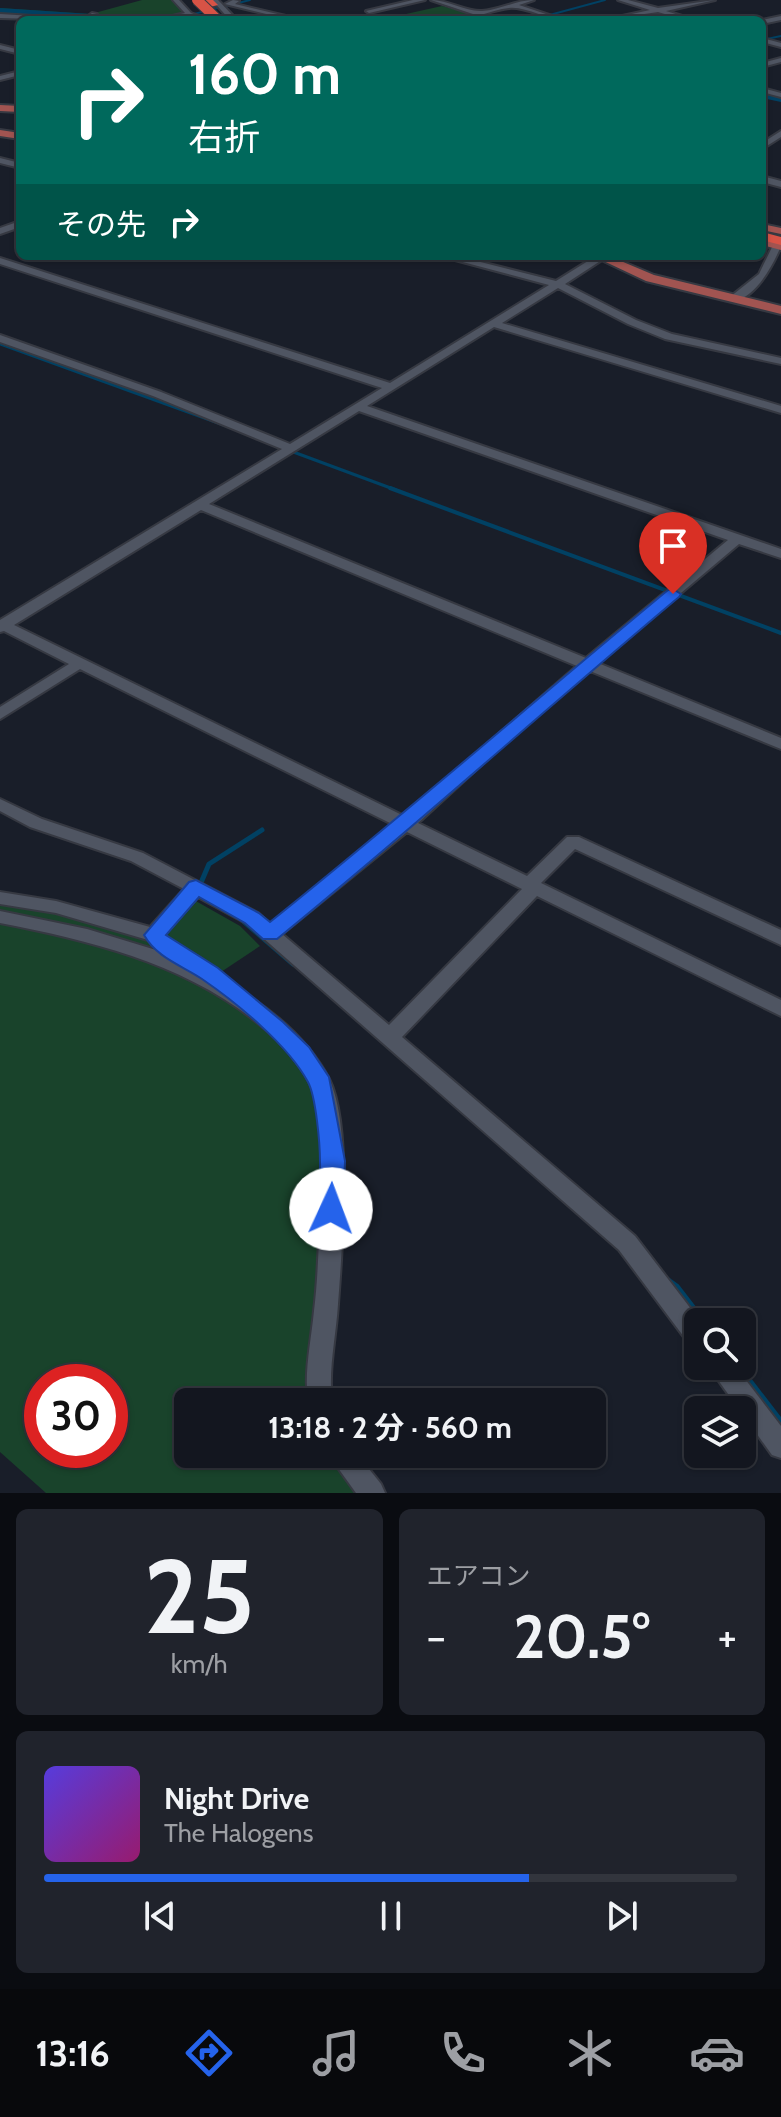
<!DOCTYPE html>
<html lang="ja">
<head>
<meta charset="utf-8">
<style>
  :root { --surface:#13161f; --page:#20232c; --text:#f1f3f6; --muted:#9d9fa4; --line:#32353d; --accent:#2563eb }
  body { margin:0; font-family:Cabin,"Noto Sans JP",sans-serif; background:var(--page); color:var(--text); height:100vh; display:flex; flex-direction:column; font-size:30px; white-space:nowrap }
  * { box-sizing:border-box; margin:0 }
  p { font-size:26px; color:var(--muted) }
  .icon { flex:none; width:44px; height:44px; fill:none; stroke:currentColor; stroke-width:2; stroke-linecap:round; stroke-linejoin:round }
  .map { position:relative; height:1493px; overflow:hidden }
  .sheet { display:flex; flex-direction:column; gap:16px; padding:16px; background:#0a0c11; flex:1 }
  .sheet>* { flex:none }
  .top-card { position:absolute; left:16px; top:16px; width:750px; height:244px; border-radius:12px; box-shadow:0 2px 6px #0004,0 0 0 2px var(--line); background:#00695c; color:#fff; overflow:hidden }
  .buttons { position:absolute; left:684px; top:1308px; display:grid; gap:16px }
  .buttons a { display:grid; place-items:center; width:72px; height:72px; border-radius:12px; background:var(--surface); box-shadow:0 2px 6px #0004,0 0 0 2px var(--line); font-size:40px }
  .speed { position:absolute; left:24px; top:1364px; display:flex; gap:16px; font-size:40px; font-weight:700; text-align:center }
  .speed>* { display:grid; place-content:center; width:104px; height:104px; border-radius:50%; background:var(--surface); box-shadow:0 2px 6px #0004,0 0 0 2px var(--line); line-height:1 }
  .speed .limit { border:12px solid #d22; background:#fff; color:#111 }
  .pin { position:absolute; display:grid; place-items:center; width:68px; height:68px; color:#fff; margin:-82px -34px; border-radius:50% 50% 50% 0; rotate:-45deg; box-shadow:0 0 8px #0007 }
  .pin .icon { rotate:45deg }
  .me { position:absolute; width:88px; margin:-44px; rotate:2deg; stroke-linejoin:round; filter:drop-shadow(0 0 6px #0008) }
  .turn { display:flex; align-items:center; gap:28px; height:168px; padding:0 40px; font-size:36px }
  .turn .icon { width:104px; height:104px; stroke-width:2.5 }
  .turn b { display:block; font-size:56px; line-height:68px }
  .then { display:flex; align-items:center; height:76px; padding:0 40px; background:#0003; gap:16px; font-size:30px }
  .big { font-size:60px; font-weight:700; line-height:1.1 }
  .sheet .tile { flex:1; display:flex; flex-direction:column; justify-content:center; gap:12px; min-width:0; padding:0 28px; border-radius:12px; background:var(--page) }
  .sheet .dial { align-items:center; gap:0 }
  .dial b { font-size:104px; line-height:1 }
  .song { display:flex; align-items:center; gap:24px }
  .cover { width:96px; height:96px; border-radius:12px; background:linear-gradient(135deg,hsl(250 70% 55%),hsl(320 70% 35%)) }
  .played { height:8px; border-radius:4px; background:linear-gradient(90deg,var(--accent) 70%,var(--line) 70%) }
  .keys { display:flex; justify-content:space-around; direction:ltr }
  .heat { display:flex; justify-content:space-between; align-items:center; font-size:44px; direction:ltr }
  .sheet .tiles { flex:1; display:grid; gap:16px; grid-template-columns:1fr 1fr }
  .tile:last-child { grid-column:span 2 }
  .trip { position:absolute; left:174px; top:1388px; width:432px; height:80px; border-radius:12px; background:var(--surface); box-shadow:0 2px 6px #0004,0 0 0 2px var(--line); font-weight:700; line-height:80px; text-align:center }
  .tabs { display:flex; height:128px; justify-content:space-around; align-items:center; background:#08090c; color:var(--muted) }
  .tabs .icon { width:56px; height:56px }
  .tabs .active { color:var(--accent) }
  .tabs b { font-size:36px; color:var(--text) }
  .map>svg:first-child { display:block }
  .green { fill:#19432b; fill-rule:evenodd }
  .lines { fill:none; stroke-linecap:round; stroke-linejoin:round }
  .stream-far4 { stroke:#014163; stroke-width:2 }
  .stream-far3 { stroke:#014163; stroke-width:3 }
  .stream-far2 { stroke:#014163; stroke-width:4 }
  .stream-far1 { stroke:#014163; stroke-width:5 }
  .stream { stroke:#014163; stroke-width:6 }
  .river { fill:#014163; fill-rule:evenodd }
  .minor-tunnel { stroke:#373c47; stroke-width:7; stroke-dasharray:7 3; stroke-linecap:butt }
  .minor-casing { stroke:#363942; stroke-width:4 }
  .major-casing { stroke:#363942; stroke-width:4 }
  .highway-casing { stroke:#363942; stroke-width:4 }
  .minor { fill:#4f5562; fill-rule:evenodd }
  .major { fill:#a15451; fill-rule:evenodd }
  .highway { fill:#d75346; fill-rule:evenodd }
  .highway-bridge-casing { stroke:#363942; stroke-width:12; stroke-linecap:butt }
  .highway-bridge { stroke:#d75346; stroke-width:10 }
  .route { fill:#2563eb; stroke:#184099; stroke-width:2 }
</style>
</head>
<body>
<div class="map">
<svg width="781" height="1493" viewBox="0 0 781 1493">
  <rect width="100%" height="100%" fill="#191e29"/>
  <g class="green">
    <polygon points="142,0 176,0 188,13 168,19 176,20 85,20 0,14 0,8 91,14"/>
    <polygon points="442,6 473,14 452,20 388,18"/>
    <path d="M 194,900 L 240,926 L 260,946 L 218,974 L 191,962 L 241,999 L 323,1092 L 326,1402 L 188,1402 L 188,1454 L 349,1454 L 386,1493 L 46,1493 L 0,1452 L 0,902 L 154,935 ZM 42,1382 L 110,1382 L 110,1450 L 42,1450 Z"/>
  </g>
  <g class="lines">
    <g class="stream-far4">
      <polyline points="258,10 307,20"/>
      <polyline points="190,15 250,0"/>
      <polyline points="169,20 181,17"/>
      <polyline points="531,20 605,0"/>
      <polyline points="762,40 781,36"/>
    </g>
    <g class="stream-far3">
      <polyline points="0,344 232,428"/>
      <polyline points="288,450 396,490"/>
    </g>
    <polyline class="stream-far2" points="390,488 781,633"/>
    <g class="stream-far1">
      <polyline points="200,885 209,864 262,830"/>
      <polyline points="242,920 293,964"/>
    </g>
    <g class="stream">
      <polyline points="666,1279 677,1287 704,1322"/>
      <polyline points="738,1366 781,1422"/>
    </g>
    <g class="river">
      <polygon points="0,8 137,17 142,20 0,14"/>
      <polygon points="762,90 781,94 781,102 762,98"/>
    </g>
    <polyline class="minor-tunnel" points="201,18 243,20"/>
    <g class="minor-casing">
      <g id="minor">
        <polygon points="173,0 179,0 191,13 204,18 201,20 189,16 163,20 164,18 185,13"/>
        <polygon points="212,0 218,0 237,20 230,20"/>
        <polygon points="233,0 239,1 235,4 303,20 291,20 225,4"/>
        <polygon points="413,0 425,0 369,13 366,11"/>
        <path d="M 431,0 C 448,0 466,12 482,11 C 500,10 516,0 534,0 L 519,5 L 564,20 C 546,20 526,6 509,8 C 490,10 473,20 454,20 L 473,14 Z"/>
        <polygon points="618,0 628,0 658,8 715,0 666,11 695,20 685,20 658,12 604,20 650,10"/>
        <polygon points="92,13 97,14 90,20 83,20"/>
        <polygon points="0,14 66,18 69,20 0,18"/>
        <polygon points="781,16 781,20 762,24 762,20"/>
        <polygon points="762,38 781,43 781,47 762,42"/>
        <polygon points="0,45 20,50 20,54 0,49"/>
        <polygon points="781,58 781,62 762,67 762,63"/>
        <polygon points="20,71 20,75 0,80 0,76"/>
        <polygon points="762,88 781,93 781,97 762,92"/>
        <polygon points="781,131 781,137 762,149 762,143"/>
        <polygon points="0,158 20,163 20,168 0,163"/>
        <polygon points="762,176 781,181 781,187 762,182"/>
        <polygon points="20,221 20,227 0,234 0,228"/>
        <path d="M 774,243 L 780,243 L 781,246 C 773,265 754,302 730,301 L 730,297 L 759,274 Z"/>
        <path d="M 440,256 L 457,256 L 556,281 L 596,256 L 608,256 L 565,284 L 636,320 L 672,334 L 781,358 L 781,364 L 665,339 L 628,324 L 558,288 L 502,323 L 781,406 L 781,413 L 494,327 L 367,406 L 781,549 L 781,558 L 739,544 L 598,663 L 781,738 L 781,749 L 590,671 L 516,733 L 418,823 L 527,876 L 567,837 L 579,837 L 781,930 L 781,945 L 575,849 L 541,883 L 781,1000 L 781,1016 L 537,896 L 402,1037 L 635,1236 L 701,1322 L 698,1322 L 698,1348 L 690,1345 L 619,1250 L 246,923 L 198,897 L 164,935 L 170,941 L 202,959 L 204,964 L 201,969 C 252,994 302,1028 329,1079 C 352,1124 342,1251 338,1304 C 336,1337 328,1369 332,1402 L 308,1402 C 304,1371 311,1342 314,1311 C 317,1287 318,1263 319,1239 C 321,1192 328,1138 314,1093 C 307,1073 291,1054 276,1039 C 201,968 99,942 0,923 L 0,911 L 87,929 L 156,950 L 148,940 L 56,913 L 0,904 L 0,892 L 56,901 L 150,927 L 184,889 L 131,861 L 30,827 L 0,811 L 0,799 L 42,819 L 143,853 L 258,913 L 270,924 L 394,825 L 80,669 L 0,719 L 0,707 L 69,664 L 4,631 L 0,632 L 0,620 L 282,449 L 153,396 L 0,342 L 0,335 L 161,392 L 290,444 L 382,388 L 0,264 L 0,258 L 390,383 L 549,285 ZM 359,411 L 728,540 L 586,658 L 209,504 ZM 201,510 L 577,666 L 404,816 L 14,625 ZM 407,832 L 522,889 L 389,1025 L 282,934 Z"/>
        <polygon points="708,1366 735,1366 781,1426 781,1458 772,1455"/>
        <polygon points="328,1454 357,1454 381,1484 385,1493 356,1493"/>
      </g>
    </g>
    <g class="major-casing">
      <g id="major">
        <polygon points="0,105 20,106 20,112 0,111"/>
        <polygon points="0,130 20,133 20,139 0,136"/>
        <polygon points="762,224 781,228 781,234 762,230"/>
        <polygon points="762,238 781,242 781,250 762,245"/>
        <polygon points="593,256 609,256 654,275 781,306 781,314 646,281"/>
      </g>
    </g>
    <g class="highway-casing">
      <g id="highway">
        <polygon points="203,0 213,0 218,5 210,7"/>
        <polygon points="762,232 781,237 781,245 762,240"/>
      </g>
    </g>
    <use href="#minor" class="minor"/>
    <use href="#major" class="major"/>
    <use href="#highway" class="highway"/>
    <g class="highway-bridge-casing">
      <polyline id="highway-bridge" points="197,0 218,20"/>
    </g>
    <use href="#highway-bridge" class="highway-bridge"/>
  </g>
  <path class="route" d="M 673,589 L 681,594 L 679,597 C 544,710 414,828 277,939 L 263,939 L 245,923 L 199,897 L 166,935 L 218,968 L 283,1022 L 309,1047 L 329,1077 L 345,1161 L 343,1209 L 340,1217 L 331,1220 L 322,1217 C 314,1200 321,1179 320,1162 C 320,1144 316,1097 308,1082 C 288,1045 237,1003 202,979 C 181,965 157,958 144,935 L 189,882 L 196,880 L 259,913 L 270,922 C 405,814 535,700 668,590 Z"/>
</svg>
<div class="buttons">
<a><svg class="icon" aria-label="search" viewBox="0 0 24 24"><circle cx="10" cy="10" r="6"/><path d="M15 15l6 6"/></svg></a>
<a><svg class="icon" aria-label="layers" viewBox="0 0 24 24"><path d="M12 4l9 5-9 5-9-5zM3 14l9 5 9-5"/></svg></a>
</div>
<div class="speed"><div class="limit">30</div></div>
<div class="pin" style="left:673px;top:594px;background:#d93025"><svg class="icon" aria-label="arrive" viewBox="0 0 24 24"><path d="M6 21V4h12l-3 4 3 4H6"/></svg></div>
<svg class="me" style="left:331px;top:1209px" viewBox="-20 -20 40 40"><circle r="19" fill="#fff"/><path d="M0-13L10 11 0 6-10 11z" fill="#2563eb"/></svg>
<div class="trip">13:18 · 2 分 · 560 m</div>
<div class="top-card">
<div class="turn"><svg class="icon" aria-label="right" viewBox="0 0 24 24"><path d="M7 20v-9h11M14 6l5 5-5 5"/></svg><div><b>160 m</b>右折</div></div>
<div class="then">その先<svg class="icon" aria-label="right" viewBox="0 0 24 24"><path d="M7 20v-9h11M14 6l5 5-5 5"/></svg></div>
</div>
</div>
<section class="sheet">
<div class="tiles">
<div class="tile dial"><b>25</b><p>km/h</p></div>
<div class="tile"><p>エアコン</p>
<div class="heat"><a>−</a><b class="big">20.5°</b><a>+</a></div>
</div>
<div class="tile">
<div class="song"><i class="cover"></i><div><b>Night Drive</b><p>The Halogens</p></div></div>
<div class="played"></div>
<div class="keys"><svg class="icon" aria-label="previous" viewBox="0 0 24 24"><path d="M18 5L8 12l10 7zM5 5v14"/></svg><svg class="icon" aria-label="pause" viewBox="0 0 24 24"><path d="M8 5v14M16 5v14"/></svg><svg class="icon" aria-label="next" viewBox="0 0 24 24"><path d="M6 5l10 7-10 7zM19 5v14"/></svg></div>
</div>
</div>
</section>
<nav class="tabs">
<b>13:16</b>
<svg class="icon active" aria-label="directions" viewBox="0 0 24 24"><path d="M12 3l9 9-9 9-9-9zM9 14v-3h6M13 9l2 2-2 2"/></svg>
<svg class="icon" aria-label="music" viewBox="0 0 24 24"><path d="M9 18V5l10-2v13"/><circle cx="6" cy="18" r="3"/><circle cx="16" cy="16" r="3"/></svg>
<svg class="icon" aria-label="phone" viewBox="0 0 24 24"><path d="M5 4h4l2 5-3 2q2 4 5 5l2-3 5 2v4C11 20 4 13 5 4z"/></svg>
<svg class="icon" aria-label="climate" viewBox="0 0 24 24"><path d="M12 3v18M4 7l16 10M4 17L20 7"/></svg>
<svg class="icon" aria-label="car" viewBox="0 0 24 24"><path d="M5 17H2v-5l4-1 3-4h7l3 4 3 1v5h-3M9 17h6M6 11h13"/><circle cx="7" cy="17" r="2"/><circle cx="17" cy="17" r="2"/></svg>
</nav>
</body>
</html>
